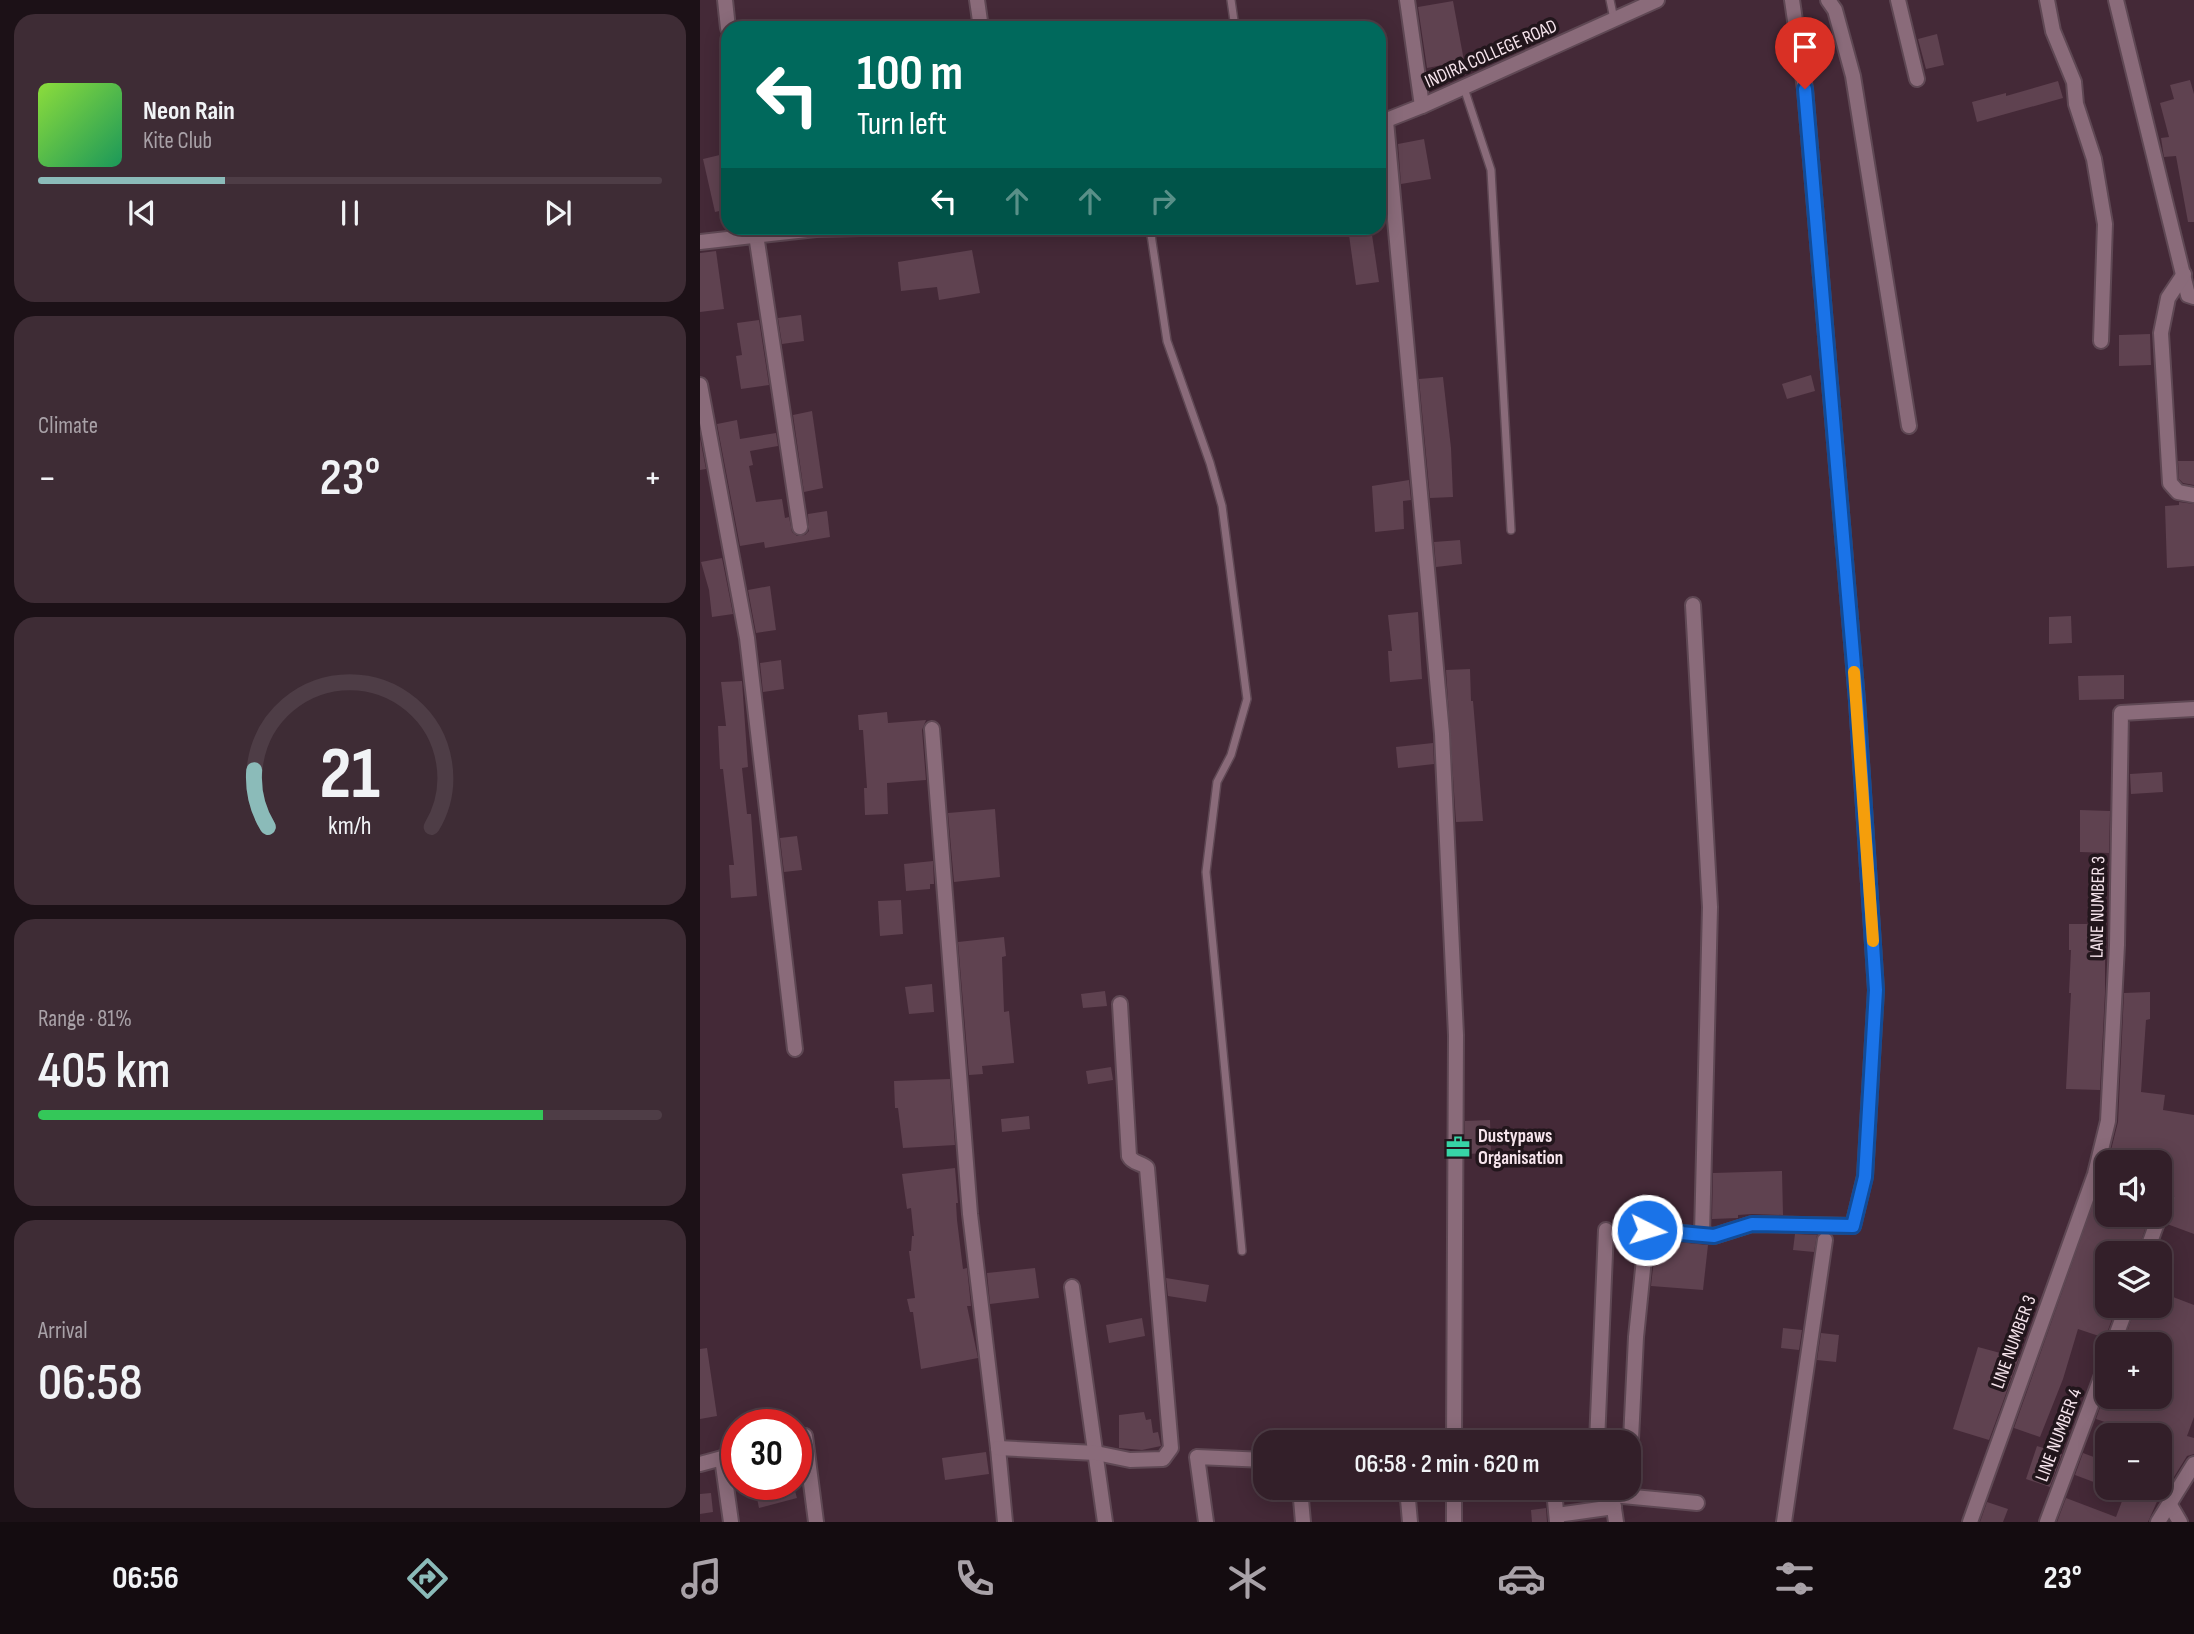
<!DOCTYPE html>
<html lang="en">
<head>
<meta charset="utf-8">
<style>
  :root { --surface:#331f29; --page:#3e2c35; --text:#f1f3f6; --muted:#a9a2a8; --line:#4e3d46; --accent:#8bbbb9 }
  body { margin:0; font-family:"Sofia Sans Condensed",sans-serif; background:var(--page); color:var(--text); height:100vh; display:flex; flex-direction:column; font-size:26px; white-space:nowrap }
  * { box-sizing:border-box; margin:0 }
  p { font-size:23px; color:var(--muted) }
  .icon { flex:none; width:38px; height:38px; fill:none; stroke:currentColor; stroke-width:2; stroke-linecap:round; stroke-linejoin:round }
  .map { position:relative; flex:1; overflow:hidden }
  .drawer { display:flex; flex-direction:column; gap:14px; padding:14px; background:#1c1117; width:700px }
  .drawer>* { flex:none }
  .hud { position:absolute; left:21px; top:21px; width:665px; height:214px; border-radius:21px; box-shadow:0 4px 18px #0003,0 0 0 2px var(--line); background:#00695c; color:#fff; overflow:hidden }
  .tools { position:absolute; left:1395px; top:1150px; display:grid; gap:14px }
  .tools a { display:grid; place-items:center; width:77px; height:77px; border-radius:14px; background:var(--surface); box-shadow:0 4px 18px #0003,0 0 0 2px var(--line); font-size:35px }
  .speed { position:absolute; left:21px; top:1409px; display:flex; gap:14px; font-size:35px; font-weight:700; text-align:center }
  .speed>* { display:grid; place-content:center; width:91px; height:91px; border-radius:50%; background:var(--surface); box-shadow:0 4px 18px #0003,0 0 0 2px var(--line); line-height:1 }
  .speed .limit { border:10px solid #d22; background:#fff; color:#111 }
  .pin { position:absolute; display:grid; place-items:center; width:60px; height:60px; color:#fff; margin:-72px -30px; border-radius:50% 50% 50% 0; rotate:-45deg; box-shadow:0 0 7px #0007 }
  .pin .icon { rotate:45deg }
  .me { position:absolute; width:77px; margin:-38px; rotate:95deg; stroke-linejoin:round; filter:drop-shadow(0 0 5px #0008) }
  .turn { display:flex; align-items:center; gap:24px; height:147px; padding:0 21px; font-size:32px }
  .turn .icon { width:91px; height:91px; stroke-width:2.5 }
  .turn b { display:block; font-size:49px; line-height:60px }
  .lanes { display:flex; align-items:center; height:66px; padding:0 21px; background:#0003; justify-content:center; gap:35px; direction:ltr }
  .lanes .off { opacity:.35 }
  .big { font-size:52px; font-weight:600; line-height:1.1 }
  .drawer .widget { flex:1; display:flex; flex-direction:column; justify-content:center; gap:10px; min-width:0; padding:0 24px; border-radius:21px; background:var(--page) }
  .drawer .dial { align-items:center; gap:0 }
  .dial svg { height:182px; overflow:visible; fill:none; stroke:var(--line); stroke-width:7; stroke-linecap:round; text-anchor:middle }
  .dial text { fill:var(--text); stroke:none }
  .song { display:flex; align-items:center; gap:21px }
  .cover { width:84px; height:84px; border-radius:10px; background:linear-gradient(135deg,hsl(90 70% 55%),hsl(150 70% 35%)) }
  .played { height:7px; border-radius:4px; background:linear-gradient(90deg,var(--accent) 30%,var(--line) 30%) }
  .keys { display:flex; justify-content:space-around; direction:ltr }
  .heat { display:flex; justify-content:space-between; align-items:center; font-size:38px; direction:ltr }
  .charge { height:10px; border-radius:5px; background:linear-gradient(90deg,#34c759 81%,var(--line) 0) }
  .trip { position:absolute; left:553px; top:1430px; width:388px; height:70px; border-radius:21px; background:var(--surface); box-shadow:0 4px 18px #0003,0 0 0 2px var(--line); font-weight:600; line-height:70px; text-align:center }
  .dock { display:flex; height:112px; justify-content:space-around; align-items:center; background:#140c10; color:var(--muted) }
  .dock .icon { width:49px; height:49px }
  .dock .on { color:var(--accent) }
  .dock b { font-size:32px; color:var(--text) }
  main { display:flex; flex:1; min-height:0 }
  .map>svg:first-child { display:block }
  .building { fill:#5f4250 }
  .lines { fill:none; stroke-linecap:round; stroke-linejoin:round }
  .service-casing { stroke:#5f4854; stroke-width:10 }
  .minor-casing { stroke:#5f4854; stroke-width:18 }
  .service { stroke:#8a6b7a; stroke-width:7 }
  .minor { stroke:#8a6b7a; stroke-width:14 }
  .route-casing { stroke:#114b97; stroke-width:18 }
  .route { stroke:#1a73e8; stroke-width:12 }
  .slow { stroke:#f59e0b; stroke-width:12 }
  .labels { text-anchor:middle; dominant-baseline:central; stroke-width:7; stroke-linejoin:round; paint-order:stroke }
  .street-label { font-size:19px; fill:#f7e5ed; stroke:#22161c }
  .poi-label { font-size:19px; font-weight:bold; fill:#f7e5ed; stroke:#22161c; text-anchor:start }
</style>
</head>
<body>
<main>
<section class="drawer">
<div class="widget">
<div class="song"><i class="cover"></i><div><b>Neon Rain</b><p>Kite Club</p></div></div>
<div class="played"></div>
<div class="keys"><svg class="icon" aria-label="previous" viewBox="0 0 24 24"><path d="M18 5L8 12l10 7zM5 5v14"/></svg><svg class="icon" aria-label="pause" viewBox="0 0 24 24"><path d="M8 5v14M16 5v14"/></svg><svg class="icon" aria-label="next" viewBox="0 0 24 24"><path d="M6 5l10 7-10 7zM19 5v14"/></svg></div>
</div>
<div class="widget"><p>Climate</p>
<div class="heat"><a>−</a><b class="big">23°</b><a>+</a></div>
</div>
<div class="widget dial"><svg viewBox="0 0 100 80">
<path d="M14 69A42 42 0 1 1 86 69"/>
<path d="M14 69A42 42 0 0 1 8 44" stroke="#8bbbb9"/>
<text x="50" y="56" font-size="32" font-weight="700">21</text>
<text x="50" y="72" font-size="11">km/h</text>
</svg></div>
<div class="widget"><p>Range · 81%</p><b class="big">405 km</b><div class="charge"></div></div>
<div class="widget"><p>Arrival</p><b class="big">06:58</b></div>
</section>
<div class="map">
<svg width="1494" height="1522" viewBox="0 0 1494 1522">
  <rect width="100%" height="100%" fill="#442937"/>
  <g class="building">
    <polygon points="753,1 764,61 727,68 718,7"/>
    <polygon points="1237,34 1244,65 1226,69 1218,39"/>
    <polygon points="1490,80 1494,94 1494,222 1488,222 1476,156 1464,157 1463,151 1461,138 1469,137 1460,103 1474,99 1470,85"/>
    <polygon points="1358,81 1363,98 1277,122 1272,102 1306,93 1306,96"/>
    <polygon points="724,139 731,179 701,184 698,144"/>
    <polygon points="28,153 28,209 15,212 3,159"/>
    <polygon points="648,228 671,228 679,282 656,285"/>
    <polygon points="272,250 280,293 239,300 237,287 201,291 198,262"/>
    <polygon points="16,251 24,309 0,312 0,253"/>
    <polygon points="101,315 104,341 82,344 78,318"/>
    <polygon points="59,320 69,385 41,389 36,356 42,355 37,323"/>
    <polygon points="1450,334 1451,365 1419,366 1419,335"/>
    <polygon points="1111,375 1115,391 1087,399 1082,384"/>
    <polygon points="743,377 751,448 753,497 730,498 719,379"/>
    <polygon points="112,411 123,488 104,492 93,415"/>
    <polygon points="37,420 40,439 76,433 78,446 50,451 53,465 49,466 56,502 82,499 85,518 89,517 92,532 97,536 105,535 109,531 108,514 127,511 130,537 65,548 64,542 40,546 17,424"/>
    <polygon points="0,438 6,469 0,470"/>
    <polygon points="1478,461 1494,461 1494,485 1483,483 1479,479"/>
    <polygon points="709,480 711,500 703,501 704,529 675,532 672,486"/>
    <polygon points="1479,502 1494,504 1494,566 1467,568 1465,506 1479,505"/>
    <polygon points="760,540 762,564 736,567 734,542"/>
    <polygon points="22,558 33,614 12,617 9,590 1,562"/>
    <polygon points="70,586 76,630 56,633 48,590"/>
    <polygon points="718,612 722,679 690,682 688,651 692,651 688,615"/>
    <polygon points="1371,616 1372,643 1349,644 1349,617"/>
    <polygon points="81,660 84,689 63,692 60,663"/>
    <polygon points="770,669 771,701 773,701 783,821 756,822 746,670"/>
    <polygon points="1424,675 1424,699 1379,700 1378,676"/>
    <polygon points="42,681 48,767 42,768 47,814 51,814 57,896 31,898 29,865 34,865 23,769 20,769 18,726 26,726 21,682"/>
    <polygon points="187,712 188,723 226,720 222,730 226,780 187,783 188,814 165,815 164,788 167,788 163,730 159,730 158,715"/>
    <polygon points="733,743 734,764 698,768 696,747"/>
    <polygon points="1462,772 1463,792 1431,794 1430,774"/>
    <polygon points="295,809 300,877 254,882 248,813"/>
    <polygon points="1380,810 1410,811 1409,853 1380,852"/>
    <polygon points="97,836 102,870 84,872 80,838"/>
    <polygon points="233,861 234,884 230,884 230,889 206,891 204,864"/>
    <polygon points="201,900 203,934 180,936 178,901"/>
    <polygon points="1369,924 1405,924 1405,993 1400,1090 1366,1089 1371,993 1369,993 1371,950 1369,950"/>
    <polygon points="304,937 306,956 302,957 304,1012 309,1011 314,1063 282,1066 283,1074 269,1075 258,942"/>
    <polygon points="232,984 234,1012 209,1014 205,987"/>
    <polygon points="405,991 407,1006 383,1008 381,994"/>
    <polygon points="1450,992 1450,1019 1446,1020 1441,1092 1465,1095 1463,1110 1494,1115 1494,1234 1467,1224 1475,1197 1470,1189 1460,1187 1460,1162 1408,1162 1418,1122 1424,993"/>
    <polygon points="411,1067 413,1080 388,1084 386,1071"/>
    <polygon points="250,1079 255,1145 203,1148 198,1108 195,1108 194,1081"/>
    <polygon points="329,1116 330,1129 302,1132 301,1119"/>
    <polygon points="790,1120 791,1153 765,1154 765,1121"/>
    <polygon points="1407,1165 1407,1214 1450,1214 1437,1253 1407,1253 1407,1306 1417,1306 1405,1338 1378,1329 1363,1379 1340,1437 1314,1428"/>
    <polygon points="255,1168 258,1203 256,1203 257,1220 263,1269 267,1268 271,1306 267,1306 278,1358 221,1369 213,1312 210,1312 207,1299 215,1298 209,1251 211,1251 212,1236 214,1236 211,1208 207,1209 202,1174"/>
    <polygon points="1082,1171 1083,1215 1052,1214 1038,1215 1038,1218 1012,1219 1013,1173"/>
    <polygon points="1095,1234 1117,1235 1114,1252 1093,1250"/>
    <polygon points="956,1240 1008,1245 1003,1290 951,1286"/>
    <polygon points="335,1268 339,1298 290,1304 287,1273"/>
    <polygon points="466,1278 509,1285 506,1302 468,1296"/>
    <polygon points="1460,1292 1494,1305 1494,1417 1487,1436 1494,1438 1494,1454 1487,1456 1474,1477 1471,1476 1469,1482 1460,1479 1460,1435 1443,1435 1396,1419 1404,1396 1430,1396 1448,1403 1451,1396 1460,1396 1460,1383 1465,1371 1460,1369 1460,1344 1423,1344 1436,1306 1460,1306"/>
    <polygon points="442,1318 445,1336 409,1343 406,1325"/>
    <polygon points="1083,1328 1102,1330 1099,1350 1081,1348"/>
    <polygon points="1121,1333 1139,1335 1136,1362 1117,1360"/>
    <polygon points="1278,1347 1319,1358 1289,1440 1253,1429"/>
    <polygon points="7,1348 17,1416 0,1419 0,1349"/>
    <polygon points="444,1412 446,1420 451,1419 453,1433 458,1432 461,1446 442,1450 419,1448 419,1415"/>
    <polygon points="1337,1446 1362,1454 1350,1487 1326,1479"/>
    <polygon points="286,1452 289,1474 245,1480 242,1458"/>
    <polygon points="1383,1453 1407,1462 1407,1487 1375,1475"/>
    <polygon points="54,1484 93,1484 97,1498 59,1508"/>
    <polygon points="1427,1488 1463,1488 1448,1522 1357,1522 1366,1498 1416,1517"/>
    <polygon points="11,1493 13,1512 0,1514 0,1494"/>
    <polygon points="1287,1502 1308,1509 1303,1522 1280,1522"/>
    <polygon points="846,1508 847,1522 832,1522 831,1510"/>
  </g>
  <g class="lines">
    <g class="service-casing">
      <g id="service">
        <polyline points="531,0 535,28"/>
        <polyline points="910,0 914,19"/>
        <polyline points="764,88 791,170 811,530"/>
        <polyline points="450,228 467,341 510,463 522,506 547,699 531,755 517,782 506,872 542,1251"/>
      </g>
    </g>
    <g class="minor-casing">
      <g id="minor">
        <polyline points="25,0 28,28"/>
        <polyline points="277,0 281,28"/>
        <polyline points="707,0 722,106"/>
        <polyline points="1128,0 1135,10 1153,76 1209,426"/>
        <polyline points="1198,0 1217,79"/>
        <polyline points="1347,0 1353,31 1374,82 1376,104 1394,159 1405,224 1401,341"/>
        <polyline points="1416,0 1488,295 1494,297"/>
        <polyline points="686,121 742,734 756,1035 754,1442"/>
        <polyline points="679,123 722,106 957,0"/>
        <polyline points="55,228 100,527"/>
        <polyline points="0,242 116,229 161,228"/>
        <polyline points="1484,274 1468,298 1461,333 1470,483 1478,492 1494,495"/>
        <polyline points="0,385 47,638 95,1049"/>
        <polyline points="993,605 1010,907 1002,1235"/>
        <polyline points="232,729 270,1214 298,1448 305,1522"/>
        <polyline points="1446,1253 1466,1198 1460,1196"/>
        <polyline points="372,1287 405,1522"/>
        <polyline points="1413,1344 1427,1306"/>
        <polyline points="96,1438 105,1436 116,1522"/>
        <polyline points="897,1442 906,1230"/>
        <path d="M 298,1448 L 396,1453 L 430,1460 L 463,1459 L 471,1448 L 447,1168 C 441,1162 433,1164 429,1156 L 420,1004"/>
        <polyline points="22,1458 31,1522"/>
        <polyline points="0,1464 37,1454"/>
        <polyline points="929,1480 936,1337 947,1230 1014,1236 1052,1224 1153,1226 1165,1176 1176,990 1157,701 1105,89 1092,0"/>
        <polyline points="600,1488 603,1522"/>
        <polyline points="707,1488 710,1522"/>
        <polyline points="754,1488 754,1522"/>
        <polyline points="895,1488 912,1495 916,1522"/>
        <polyline points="854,1490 857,1522"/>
        <polyline points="912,1495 997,1503"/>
        <polyline points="1470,1505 1480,1522"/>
        <polyline points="857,1515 914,1507"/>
        <polyline points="506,1522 497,1457 565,1460"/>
        <polyline points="1084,1522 1125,1240"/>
        <polyline points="1270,1522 1395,1174 1408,1121 1417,945 1421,713 1494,709"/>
        <polyline points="1347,1522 1407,1362"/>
        <polyline points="1458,1522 1494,1464"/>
      </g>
    </g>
    <use href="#service" class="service"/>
    <use href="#minor" class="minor"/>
  </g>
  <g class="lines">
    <g class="route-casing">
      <polyline id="route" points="947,1230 1014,1236 1052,1224 1153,1226 1165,1177 1176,990 1157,701 1105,89"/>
    </g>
    <use href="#route" class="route"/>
    <polyline class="slow" points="1154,672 1173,941"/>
  </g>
  <defs>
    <g id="office-bare" transform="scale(1.89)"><path d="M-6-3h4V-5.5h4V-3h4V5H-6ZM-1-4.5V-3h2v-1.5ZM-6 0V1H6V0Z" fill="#37d4a6" stroke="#22161c" stroke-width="2.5" paint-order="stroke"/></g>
  </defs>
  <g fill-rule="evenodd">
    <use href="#office-bare" x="758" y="1147"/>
  </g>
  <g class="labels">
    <g class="street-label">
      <text transform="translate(791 54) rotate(-24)">INDIRA COLLEGE ROAD</text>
      <text transform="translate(1398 907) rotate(-89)">LANE NUMBER 3</text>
      <text transform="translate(1314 1342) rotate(-70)">LINE NUMBER 3</text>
      <text transform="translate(1359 1435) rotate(-69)">LINE NUMBER 4</text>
    </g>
    <g class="poi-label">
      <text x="778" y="1136">Dustypaws<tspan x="778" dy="22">Organisation</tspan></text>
    </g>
  </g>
</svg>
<div class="tools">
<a><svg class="icon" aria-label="sound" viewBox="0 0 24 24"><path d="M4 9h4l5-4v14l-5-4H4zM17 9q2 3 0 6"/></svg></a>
<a><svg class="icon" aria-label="layers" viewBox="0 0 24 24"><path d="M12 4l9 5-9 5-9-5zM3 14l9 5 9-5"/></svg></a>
<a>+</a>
<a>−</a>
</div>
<div class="speed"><div class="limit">30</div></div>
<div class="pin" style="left:1105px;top:89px;background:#d93025"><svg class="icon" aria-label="arrive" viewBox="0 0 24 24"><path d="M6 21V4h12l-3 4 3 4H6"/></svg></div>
<svg class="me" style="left:947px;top:1230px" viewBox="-20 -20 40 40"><circle r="17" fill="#1a73e8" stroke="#fff" stroke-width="3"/><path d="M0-11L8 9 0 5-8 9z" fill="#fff"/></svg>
<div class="trip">06:58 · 2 min · 620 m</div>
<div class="hud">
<div class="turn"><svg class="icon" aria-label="left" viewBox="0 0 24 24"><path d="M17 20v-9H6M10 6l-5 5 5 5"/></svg><div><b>100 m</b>Turn left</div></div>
<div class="lanes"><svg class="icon" aria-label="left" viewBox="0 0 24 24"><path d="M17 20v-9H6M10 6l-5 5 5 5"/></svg><svg class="icon off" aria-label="ahead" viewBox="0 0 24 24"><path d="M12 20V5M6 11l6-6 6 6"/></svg><svg class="icon off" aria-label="ahead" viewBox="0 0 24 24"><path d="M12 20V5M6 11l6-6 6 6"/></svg><svg class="icon off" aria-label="right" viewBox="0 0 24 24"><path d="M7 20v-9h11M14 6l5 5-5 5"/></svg></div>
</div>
</div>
</main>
<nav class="dock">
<b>06:56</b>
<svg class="icon on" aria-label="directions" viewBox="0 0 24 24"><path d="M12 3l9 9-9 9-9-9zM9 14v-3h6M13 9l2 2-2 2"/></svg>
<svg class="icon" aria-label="music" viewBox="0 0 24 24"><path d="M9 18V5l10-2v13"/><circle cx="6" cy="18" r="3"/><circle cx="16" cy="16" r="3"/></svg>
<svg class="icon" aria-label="phone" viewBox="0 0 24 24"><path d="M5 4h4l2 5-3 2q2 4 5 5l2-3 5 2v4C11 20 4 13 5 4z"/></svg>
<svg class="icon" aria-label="climate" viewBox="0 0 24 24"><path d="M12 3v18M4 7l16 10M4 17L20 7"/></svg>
<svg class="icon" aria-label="car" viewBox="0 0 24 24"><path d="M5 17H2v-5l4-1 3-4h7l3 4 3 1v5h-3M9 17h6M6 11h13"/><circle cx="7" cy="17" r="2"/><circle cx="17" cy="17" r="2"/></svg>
<svg class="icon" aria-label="filters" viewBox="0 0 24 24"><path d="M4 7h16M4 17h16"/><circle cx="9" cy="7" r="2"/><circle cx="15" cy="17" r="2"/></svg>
<b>23°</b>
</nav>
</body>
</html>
